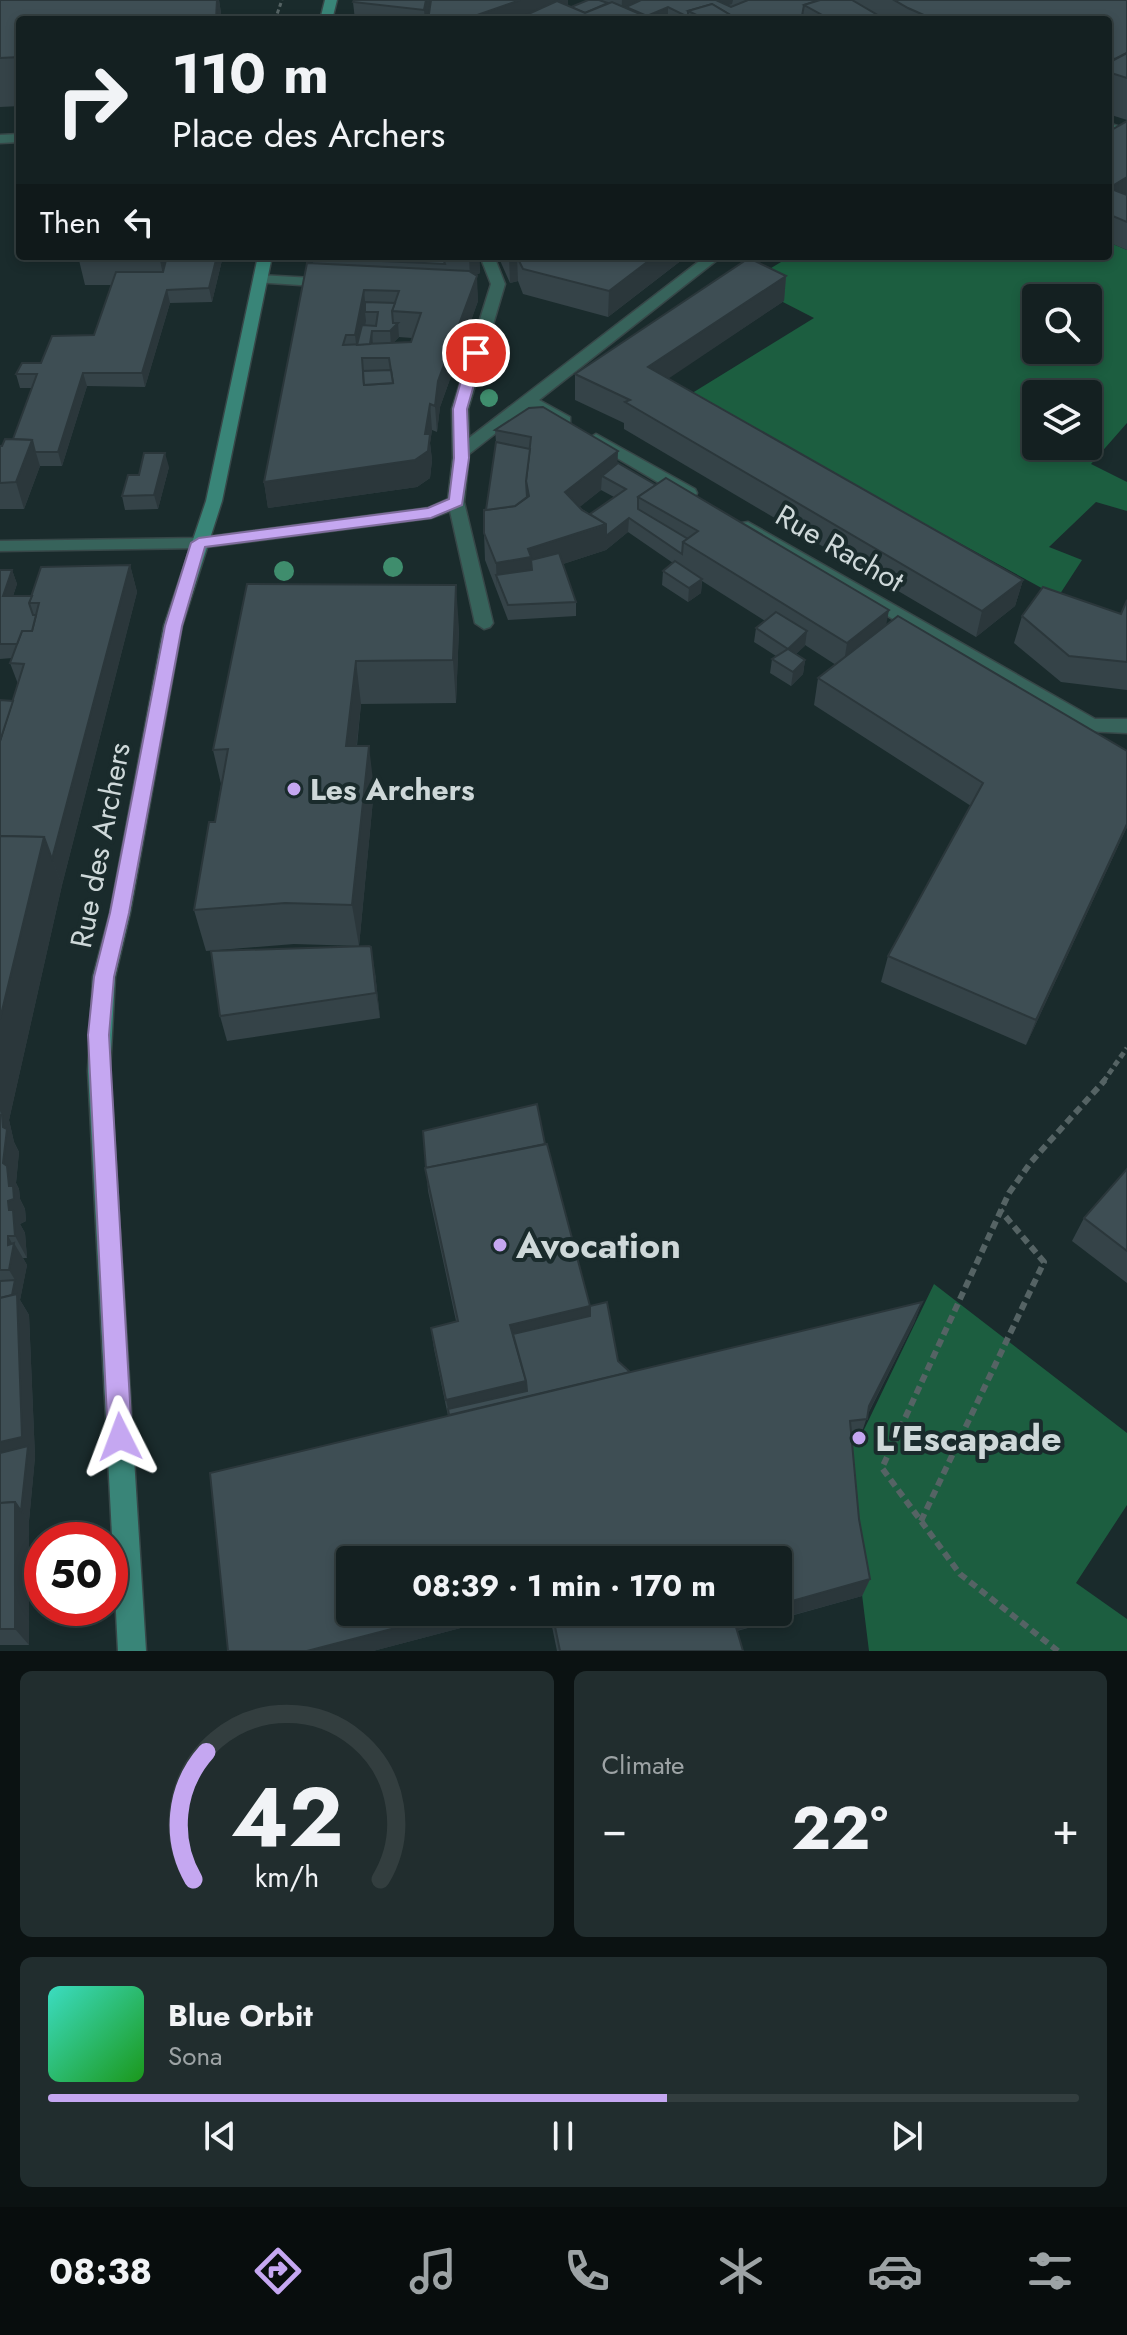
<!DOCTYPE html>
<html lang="en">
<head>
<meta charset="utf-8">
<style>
  :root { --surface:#142021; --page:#212d2e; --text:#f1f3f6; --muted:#9da3a5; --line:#333e3f; --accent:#c5a7f1 }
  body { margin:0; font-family:Jost,sans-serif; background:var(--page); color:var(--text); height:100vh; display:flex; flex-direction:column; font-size:30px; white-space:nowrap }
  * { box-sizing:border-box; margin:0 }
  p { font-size:26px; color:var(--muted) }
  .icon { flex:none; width:44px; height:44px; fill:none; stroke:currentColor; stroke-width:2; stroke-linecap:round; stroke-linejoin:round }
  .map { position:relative; height:1651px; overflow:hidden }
  .side { display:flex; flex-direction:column; gap:20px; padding:20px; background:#0b1212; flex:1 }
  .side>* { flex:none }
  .hud { position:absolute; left:16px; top:16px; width:1096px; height:244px; border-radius:8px; box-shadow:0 4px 12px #0003,0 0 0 2px var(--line); background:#142021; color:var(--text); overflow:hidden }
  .fabs { position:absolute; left:1022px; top:284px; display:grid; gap:16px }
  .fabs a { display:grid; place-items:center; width:80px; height:80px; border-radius:8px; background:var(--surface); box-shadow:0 4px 12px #0003,0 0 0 2px var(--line); font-size:40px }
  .speed { position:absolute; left:24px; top:1522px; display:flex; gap:16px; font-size:40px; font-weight:700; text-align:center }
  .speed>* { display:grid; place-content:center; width:104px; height:104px; border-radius:50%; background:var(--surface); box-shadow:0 4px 12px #0003,0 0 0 2px var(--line); line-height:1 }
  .speed .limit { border:12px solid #d22; background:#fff; color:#111 }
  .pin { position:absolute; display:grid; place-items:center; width:68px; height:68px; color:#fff; margin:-34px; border:4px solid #fff; border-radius:50%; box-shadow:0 2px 8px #0007 }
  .me { position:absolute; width:88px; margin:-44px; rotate:357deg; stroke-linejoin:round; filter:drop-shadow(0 0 6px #0008) }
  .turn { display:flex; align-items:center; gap:28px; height:168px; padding:0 24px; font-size:36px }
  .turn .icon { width:104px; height:104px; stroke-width:2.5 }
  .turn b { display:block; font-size:56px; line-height:68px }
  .then { display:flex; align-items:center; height:76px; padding:0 24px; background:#0003; gap:16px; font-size:30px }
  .big { font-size:60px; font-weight:700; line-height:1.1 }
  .side .card { flex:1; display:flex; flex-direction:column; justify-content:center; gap:12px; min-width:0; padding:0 28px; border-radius:12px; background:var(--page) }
  .side .dial { align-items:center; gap:0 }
  .dial svg { height:208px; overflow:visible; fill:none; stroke:var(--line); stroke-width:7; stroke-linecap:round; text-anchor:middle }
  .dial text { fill:var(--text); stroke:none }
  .song { display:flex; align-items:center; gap:24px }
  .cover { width:96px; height:96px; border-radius:12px; background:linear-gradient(135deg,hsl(170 70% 55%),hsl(120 70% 35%)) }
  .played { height:8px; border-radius:4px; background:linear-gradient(90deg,var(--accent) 60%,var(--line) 60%) }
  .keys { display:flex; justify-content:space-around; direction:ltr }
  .heat { display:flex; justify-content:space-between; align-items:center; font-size:44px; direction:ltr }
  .side .tiles { flex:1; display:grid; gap:20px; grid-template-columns:1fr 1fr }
  .card:last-child { grid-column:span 2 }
  .trip { position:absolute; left:336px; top:1546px; width:456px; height:80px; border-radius:8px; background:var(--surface); box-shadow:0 4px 12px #0003,0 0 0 2px var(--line); font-weight:700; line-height:80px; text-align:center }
  .tabs { display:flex; height:128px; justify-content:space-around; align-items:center; background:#080d0d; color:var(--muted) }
  .tabs .icon { width:56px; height:56px }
  .tabs .selected { color:var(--accent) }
  .tabs b { font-size:36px; color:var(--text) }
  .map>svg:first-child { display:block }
  .green { fill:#1c5e40; fill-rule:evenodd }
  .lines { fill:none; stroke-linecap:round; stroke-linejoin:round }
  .street-casing { stroke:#374748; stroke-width:3 }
  .secondary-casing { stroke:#374748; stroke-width:3 }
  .path-far2 { stroke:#556364; stroke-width:3; stroke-dasharray:4 3; stroke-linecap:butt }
  .path-far1 { stroke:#556364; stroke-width:5; stroke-dasharray:6 4; stroke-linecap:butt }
  .path { stroke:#556364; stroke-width:6; stroke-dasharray:8 5; stroke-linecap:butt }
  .street { fill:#37635b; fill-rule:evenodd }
  .secondary { fill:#398578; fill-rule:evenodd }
  .tree { fill:#3f8d6d }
  .wall { fill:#354348; fill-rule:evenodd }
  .shaded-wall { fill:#2b373b }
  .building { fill:#3e4e54; stroke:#2b373b; stroke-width:2; fill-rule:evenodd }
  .route { fill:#c5a7f1; stroke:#806d9d; stroke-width:2 }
  .poi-dot { fill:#c5a7f1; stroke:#1a2b2c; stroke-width:3 }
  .labels { text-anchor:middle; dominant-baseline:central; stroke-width:8; stroke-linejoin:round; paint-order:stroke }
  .street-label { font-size:30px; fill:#ced8d9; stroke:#1a2b2c }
  .poi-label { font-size:30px; font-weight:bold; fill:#ced8d9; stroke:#1a2b2c; text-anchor:start }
  .near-poi-label { font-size:36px; font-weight:bold; fill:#ced8d9; stroke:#1a2b2c; text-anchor:start }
</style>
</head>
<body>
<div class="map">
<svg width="1127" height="1651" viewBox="0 0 1127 1651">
  <rect width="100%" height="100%" fill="#1a2b2c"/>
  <g class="green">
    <path d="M 1108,242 L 1127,250 L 1127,423 L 1091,464 L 1127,482 L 1127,511 L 1096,502 L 1049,547 L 1082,560 L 1058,597 L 689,395 L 814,318 L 746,283 L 791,256 L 1108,256 ZM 1036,298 L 1088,298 L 1088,350 L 1036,350 ZM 1036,394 L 1088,394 L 1088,446 L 1036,446 Z"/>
    <polygon points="934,1284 1127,1433 1127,1505 1076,1583 1127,1619 1127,1651 869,1651 843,1441 860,1438"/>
  </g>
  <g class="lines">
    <g class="street-casing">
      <g id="street">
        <polygon points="1108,123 1127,129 1127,137 1108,131"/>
        <polygon points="20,134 20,142 0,143 0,135"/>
        <polygon points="480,256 494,256 505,284 468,409 469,438 706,256 722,256 539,400 570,417 570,423 558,423 529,407 469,454 464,502 493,623 490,627 484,629 475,623 450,511 431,518 199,548 0,551 0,541 199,538 428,508 448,499 453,458 452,409 491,284"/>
        <polygon points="259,275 331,279 338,283 331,287 254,282 254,276"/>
        <polygon points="596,434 695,489 697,493 695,497 683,497 590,442 588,439"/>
        <polygon points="748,522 1095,719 1127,719 1127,733 1085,731 742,531 740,527 742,523"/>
      </g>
    </g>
    <g class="secondary-casing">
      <g id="secondary">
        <polygon points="325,0 337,0 332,20 320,20"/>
        <polygon points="258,256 272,256 222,501 182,626 130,913 115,977 110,1071 146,1651 118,1651 88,1071 93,977 110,913 164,626 206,501"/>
      </g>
    </g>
    <polyline class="path-far2" points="275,20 282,0"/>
    <polyline class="path-far1" points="1103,1082 1127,1048"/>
    <g class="path">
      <polyline points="921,1521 1044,1262 1000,1210"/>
      <polyline points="1058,1651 960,1574 882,1468 1009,1193 1031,1162 1105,1080"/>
    </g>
    <use href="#street" class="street"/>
    <use href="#secondary" class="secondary"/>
  </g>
  <g class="tree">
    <circle cx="489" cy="398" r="9"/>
    <circle cx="393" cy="567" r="10"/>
    <circle cx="284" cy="571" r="10"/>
  </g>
  <g class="wall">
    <polygon points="0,0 219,0 222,20 20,20 20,106 0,107"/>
    <polygon points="588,0 1127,0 1127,120 1108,114 1108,20 355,20 353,2 568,6 571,7"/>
    <polygon points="1127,121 1127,250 1108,242 1108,132"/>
    <polygon points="78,256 223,256 212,302 170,303 145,387 87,386 62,466 40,466 24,509 0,509 0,446 2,446 13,439 32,388 20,388 16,374 41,363 94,335 111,285 85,285"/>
    <path d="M 312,256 L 479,256 L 480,273 L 476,275 L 478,301 L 440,407 L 437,432 L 432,430 L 430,443 L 432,460 L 430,478 L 417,487 L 268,508 L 264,482 L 313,263 ZM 399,337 L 412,338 L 411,342 L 393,343 Z"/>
    <polygon points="498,256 687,256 608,317 523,294 518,281 510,283"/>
    <polygon points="786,276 784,301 668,378 1023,580 1015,606 976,637 624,429 624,423 575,400 575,374"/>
    <path d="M 529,408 L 618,463 L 886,625 L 1127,827 L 1026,1045 L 881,982 L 888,956 L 971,806 L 814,705 L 818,678 L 836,665 L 805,645 L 796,654 L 805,660 L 803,674 L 791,686 L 770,673 L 772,659 L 776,656 L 754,642 L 756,628 L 765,621 L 702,581 L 701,593 L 688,602 L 662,585 L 663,571 L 673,563 L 628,532 L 606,550 L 563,564 L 576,602 L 576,616 L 508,620 L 485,560 L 484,533 L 486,510 L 496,442 L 495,430 ZM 601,490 L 614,497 L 590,514 L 579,507 Z"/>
    <polygon points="169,467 158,509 125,510 122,496 139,475"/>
    <polygon points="130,565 137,592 62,885 9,1120 14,1142 19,1152 16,1183 19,1189 20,1199 25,1209 26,1221 20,1224 25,1233 27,1258 23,1258 27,1265 20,1300 29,1315 35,1457 29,1521 29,1645 0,1645 0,700 13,701 18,684 10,663 12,658 0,659 0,570 12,570 17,584 13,596 32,596"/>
    <polygon points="247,584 459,628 456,703 361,704 357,746 374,789 359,946 294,944 206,951 194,910 215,822 221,784 213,750"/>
    <polygon points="1127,600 1127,690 1061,682 1014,643 1022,616 1121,614"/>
    <polygon points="375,972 380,1018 227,1041 220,1016"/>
    <polygon points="537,1104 545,1144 547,1144 590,1306 607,1302 618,1361 630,1372 922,1302 914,1323 868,1414 860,1438 852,1440 859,1519 870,1579 862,1596 737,1631 743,1651 557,1651 549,1612 778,1612 778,1560 350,1560 350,1612 521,1612 373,1651 228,1651 210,1473 448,1416 434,1349 431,1328 456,1321 428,1191 423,1131"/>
    <polygon points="1127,1169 1127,1283 1072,1241 1084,1218"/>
  </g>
  <g class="shaded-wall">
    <polygon points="217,0 219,0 222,20 216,20"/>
    <polygon points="426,0 437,0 433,20 425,20 424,10"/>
    <polygon points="520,0 568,0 568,6 529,20 463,20"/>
    <polygon points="622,0 663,0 621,20"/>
    <polygon points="712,0 733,0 732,4 712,10"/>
    <polygon points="668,7 668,20 647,20 647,16"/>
    <polygon points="1127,177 1127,198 1109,188"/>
    <polygon points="161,256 174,256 165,285 160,260"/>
    <polygon points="217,256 223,256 212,302 209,288"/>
    <polygon points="469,256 479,256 480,273 470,279"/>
    <polygon points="516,256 520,256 517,257 518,281 510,283 509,257"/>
    <polygon points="655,256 687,256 608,317 609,291"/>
    <polygon points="477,276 478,301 440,407 437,432 435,406 438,381"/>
    <polygon points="786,276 784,301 647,393 648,367"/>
    <polygon points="167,290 170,303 145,387 142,373"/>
    <polygon points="364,290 366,312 365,312 366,321 361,346 372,331 373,345 358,361 355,335"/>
    <polygon points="398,323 399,337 391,345 390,331"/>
    <polygon points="83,373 87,386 62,466 58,452"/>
    <polygon points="430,404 432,430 430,443 432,460 430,478 417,487 268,508 264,482 425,434"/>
    <polygon points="32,440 40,466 24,509 16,482"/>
    <polygon points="618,451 617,477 602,476 601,490 565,519 565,492"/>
    <polygon points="165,453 169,467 158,509 154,495"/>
    <polygon points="629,518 628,532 606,550 532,574 496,575 497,589 496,563 528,549"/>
    <polygon points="130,565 137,592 62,885 52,859"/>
    <polygon points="12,570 17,584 8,610 3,596"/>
    <polygon points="702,579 701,593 688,602 689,588"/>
    <polygon points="1023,580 1015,606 976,637 982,611"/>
    <polygon points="456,585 459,628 456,703 453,660"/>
    <polygon points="889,610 884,637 843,669 847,643"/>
    <polygon points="807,631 805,646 786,663 788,649"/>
    <polygon points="805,660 803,674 791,686 793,672"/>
    <polygon points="356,661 361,704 352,788 346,746"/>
    <polygon points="369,746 374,789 359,946 352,905"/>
    <polygon points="1127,824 1127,827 1026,1045 1036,1020"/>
    <polygon points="44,837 62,885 9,1120 14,1142 19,1152 16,1183 19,1189 20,1199 25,1209 26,1221 20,1224 25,1233 27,1258 15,1236 9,1210 3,1163 3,1127 2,1115 0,1111 0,1019"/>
    <polygon points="371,947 375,972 380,1018 376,993"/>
    <polygon points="8,1236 14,1247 14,1243 27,1265 20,1300 29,1315 35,1457 29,1521 21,1511 0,1465 0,1322 15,1280 9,1270"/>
    <polygon points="922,1302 914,1323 865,1419 869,1406"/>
    <polygon points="590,1306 589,1328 514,1345 510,1325"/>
    <polygon points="526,1381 527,1401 448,1409 446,1400"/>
    <polygon points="15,1502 29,1521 29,1645 15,1629"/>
    <polygon points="870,1579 862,1596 728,1633 733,1617 751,1612 778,1612 778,1605"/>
    <polygon points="457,1612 521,1612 373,1651 307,1651"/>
  </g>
  <g class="building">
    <polygon points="0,0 217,0 216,20 20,20 20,57 0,58"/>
    <polygon points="354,0 426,0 424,10 353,2"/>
    <polygon points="431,0 520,0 463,20 428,20"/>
    <polygon points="588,0 599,0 608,3 585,13 571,7"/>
    <polygon points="641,0 716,0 731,7 748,0 820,0 804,5 802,16 808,19 807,20 732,20 732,16 712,4 688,11 688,17 668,7 647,16 626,7"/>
    <polygon points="820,0 852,0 886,20 807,19 822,15 804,5"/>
    <polygon points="894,0 1127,0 1127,53 1115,59 1108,57 1108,20 935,20 908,8"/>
    <polygon points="557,1 585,13 612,2 654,20 515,20"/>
    <polygon points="712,4 732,16 720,20 707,20 688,11"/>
    <polygon points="1127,53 1127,78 1108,72 1108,63"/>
    <polygon points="1127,121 1127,177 1109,188 1127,195 1127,222 1108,214 1108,132"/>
    <polygon points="80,256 161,256 160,260 79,260"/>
    <polygon points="167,256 217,256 209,288 167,290 142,373 83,373 58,452 35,452 32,440 13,439 37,374 16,374 22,363 41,363 52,336 94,335 116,272 163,272"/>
    <polygon points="361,256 442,256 445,264 361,260"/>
    <polygon points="519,256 655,256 609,291 523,269 517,257"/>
    <polygon points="749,258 786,276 648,367 1023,580 982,611 625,402 630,400 575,374"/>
    <path d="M 307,263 L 469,271 L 477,276 L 438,381 L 435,406 L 430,404 L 425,434 L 430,434 L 428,451 L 415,460 L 264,482 ZM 364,290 L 399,291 L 392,311 L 421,313 L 411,342 L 343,345 L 346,335 L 355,335 ZM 362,358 L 389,358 L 393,383 L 364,385 Z"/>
    <polygon points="365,302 395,303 392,311 393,323 398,323 390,331 372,331 370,344 357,345 362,325 376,326 378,312 365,312"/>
    <polygon points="391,370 393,383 364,385 363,371"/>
    <polygon points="543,407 618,451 565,492 582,510 606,524 528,549 531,557 496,563 484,533 484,510 515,506 529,496 526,481 531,437 495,430 529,408"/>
    <polygon points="5,439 32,440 16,482 0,483 0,446 2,446"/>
    <polygon points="496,442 530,449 526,481 527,497 515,506 486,510"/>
    <polygon points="144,453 165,453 154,495 122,496 128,475 139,475"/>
    <polygon points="618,463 656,485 638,497 638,509 688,539 683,542 682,554 629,518 606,536 606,524 590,514 626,489 602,476"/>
    <polygon points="666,478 889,610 847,643 683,542 698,531 638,497"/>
    <polygon points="559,553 576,602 508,605 496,575 532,570 531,560"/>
    <polygon points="675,561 702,579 689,588 663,571"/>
    <polygon points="130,565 52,859 44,837 0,836 0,741 24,664 10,663 22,631 32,631 39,603 29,603 41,567"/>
    <polygon points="0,570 12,570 3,596 32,596 29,603 33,615 36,615 32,631 22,631 17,644 0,644"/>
    <polygon points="247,584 456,585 453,660 356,661 346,746 369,746 352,905 285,903 194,910 209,822 215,822 228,749 213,750"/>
    <polygon points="1043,587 1121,614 1127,600 1127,662 1069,656 1022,616"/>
    <polygon points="776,612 807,631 788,649 756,628"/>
    <polygon points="898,616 1127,751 1127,824 1036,1020 888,956 983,783 818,678"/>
    <polygon points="788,649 805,660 793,672 772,659"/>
    <polygon points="0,700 13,701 0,741"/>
    <polygon points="0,836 44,837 0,1019"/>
    <polygon points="369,946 371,947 376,993 220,1016 211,951"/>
    <polygon points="537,1104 545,1144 426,1168 423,1131"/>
    <polygon points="0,1115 2,1115 3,1127 7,1129 3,1163 7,1166 9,1186 13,1186 14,1199 8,1201 9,1210 13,1210 15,1236 8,1236 8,1245 14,1243 9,1270 0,1270"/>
    <polygon points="547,1144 590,1306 510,1325 526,1381 446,1400 431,1328 458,1321 425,1168"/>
    <polygon points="1127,1169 1127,1251 1084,1218"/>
    <polygon points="15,1280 12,1295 0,1298 0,1281"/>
    <polygon points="17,1294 22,1437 0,1442 0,1298"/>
    <polygon points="607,1302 618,1361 630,1372 449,1415 448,1409 527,1391 526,1381 513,1334 590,1316 590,1306"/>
    <polygon points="922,1302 869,1406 867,1419 850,1421 859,1519 870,1579 778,1605 778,1560 350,1560 350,1612 457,1612 307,1651 228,1651 210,1473"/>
    <polygon points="28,1446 21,1511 15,1502 0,1503 0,1453"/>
    <polygon points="15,1502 15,1629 0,1629 0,1503"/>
    <polygon points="552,1612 751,1612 733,1617 743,1651 560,1651"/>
  </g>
  <polygon class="route" points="476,349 483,353 467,409 469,458 462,505 431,518 205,547 182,626 129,913 114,977 109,1035 132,1437 129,1445 120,1449 112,1445 108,1437 88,1035 94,977 110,913 165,626 191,543 199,538 428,508 449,499 454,458 453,409 469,353"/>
  <g class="poi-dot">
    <circle cx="294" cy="789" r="8"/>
    <circle cx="500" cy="1245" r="8"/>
    <circle cx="859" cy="1438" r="8"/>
  </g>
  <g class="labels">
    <g class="street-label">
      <text transform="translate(840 548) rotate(30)">Rue Rachot</text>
      <text transform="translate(100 845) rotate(-79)">Rue des Archers</text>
    </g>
    <g class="poi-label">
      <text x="310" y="789">Les Archers</text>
    </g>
    <g class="near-poi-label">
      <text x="516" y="1245">Avocation</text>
      <text x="875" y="1438">L'Escapade</text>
    </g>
  </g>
</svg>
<div class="fabs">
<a><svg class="icon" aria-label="search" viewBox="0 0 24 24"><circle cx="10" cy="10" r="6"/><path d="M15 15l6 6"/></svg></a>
<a><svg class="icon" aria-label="layers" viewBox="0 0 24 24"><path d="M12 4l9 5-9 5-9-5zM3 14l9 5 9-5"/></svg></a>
</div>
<div class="speed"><div class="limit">50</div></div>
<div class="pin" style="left:476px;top:353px;background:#d93025"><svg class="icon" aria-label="arrive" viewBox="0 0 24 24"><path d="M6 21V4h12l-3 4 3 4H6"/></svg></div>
<svg class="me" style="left:120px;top:1437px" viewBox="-20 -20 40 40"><path d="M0-17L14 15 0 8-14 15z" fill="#c5a7f1" stroke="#fff" stroke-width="4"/></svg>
<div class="trip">08:39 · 1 min · 170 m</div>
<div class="hud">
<div class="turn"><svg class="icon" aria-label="right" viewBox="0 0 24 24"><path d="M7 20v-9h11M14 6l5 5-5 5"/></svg><div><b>110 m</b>Place des Archers</div></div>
<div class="then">Then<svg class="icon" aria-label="left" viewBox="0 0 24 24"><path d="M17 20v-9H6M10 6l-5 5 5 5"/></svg></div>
</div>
</div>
<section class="side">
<div class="tiles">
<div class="card dial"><svg viewBox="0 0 100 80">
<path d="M14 69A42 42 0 1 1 86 69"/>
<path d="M14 69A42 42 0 0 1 19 20" stroke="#c5a7f1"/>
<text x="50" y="56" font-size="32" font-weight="700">42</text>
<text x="50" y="72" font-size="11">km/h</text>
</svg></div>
<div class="card"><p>Climate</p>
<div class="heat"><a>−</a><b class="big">22°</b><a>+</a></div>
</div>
<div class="card">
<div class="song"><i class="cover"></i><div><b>Blue Orbit</b><p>Sona</p></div></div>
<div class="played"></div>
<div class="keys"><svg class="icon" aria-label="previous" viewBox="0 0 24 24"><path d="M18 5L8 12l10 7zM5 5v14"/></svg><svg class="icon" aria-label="pause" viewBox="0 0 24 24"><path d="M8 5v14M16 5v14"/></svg><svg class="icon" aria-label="next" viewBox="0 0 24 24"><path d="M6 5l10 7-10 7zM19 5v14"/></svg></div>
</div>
</div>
</section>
<nav class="tabs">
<b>08:38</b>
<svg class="icon selected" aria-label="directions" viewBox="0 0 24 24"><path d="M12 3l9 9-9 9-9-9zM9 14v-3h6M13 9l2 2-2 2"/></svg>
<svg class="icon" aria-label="music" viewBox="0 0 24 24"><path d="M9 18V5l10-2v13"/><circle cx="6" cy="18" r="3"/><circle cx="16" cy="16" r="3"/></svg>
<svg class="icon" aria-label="phone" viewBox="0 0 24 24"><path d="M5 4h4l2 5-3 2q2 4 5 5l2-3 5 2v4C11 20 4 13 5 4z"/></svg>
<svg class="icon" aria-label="climate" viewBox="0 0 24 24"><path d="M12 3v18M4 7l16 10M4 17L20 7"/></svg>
<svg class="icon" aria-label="car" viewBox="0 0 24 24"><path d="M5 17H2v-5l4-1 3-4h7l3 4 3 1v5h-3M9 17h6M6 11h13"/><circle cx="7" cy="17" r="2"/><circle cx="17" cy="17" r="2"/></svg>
<svg class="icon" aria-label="filters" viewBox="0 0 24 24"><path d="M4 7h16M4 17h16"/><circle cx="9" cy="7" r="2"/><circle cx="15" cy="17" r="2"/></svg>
</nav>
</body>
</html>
